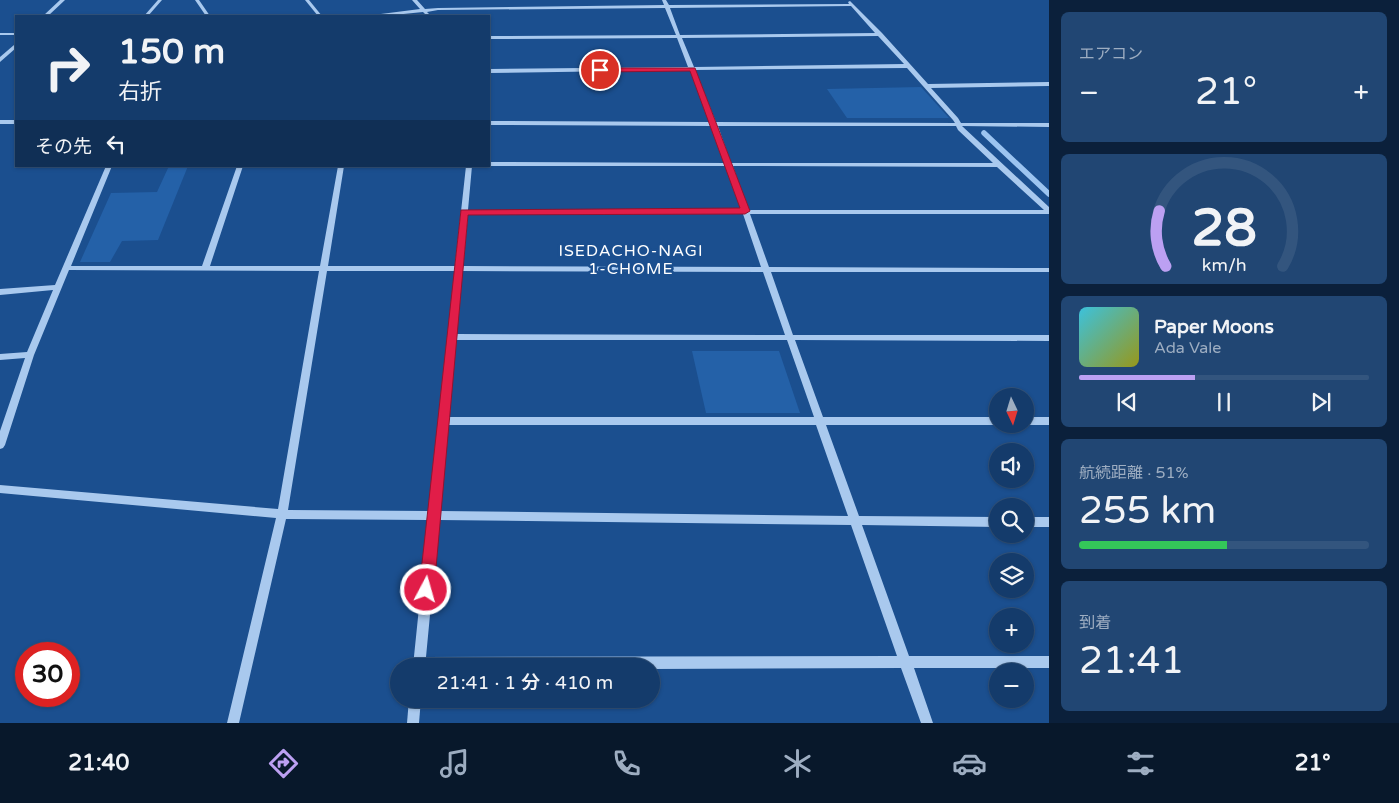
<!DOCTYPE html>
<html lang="ja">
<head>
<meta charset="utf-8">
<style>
  :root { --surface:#143b6b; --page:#214673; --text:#f1f3f6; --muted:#9dadc1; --line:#33557e; --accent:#bca0f2 }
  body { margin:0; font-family:"Varela Round","Noto Sans JP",sans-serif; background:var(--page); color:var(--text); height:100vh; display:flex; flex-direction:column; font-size:19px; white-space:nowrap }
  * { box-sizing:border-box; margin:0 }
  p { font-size:16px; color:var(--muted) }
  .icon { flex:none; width:28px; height:28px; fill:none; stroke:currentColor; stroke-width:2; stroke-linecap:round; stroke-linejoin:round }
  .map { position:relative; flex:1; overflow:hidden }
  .details { display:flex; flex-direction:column; gap:12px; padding:12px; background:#0b203b; width:350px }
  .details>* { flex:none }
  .guide { position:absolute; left:15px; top:15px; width:475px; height:152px; border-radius:0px; box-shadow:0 1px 4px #0004,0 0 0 1px var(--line); background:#143b6b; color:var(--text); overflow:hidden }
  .needle { width:32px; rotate:176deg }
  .tools { position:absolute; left:989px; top:388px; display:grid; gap:10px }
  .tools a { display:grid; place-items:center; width:45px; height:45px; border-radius:50%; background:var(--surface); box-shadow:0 1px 4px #0004,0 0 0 1px var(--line); font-size:25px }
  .speed { position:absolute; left:15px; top:642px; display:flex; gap:10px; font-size:25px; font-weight:700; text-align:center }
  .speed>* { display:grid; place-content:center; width:65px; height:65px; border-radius:50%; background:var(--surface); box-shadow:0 1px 4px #0004,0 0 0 1px var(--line); line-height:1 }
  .speed .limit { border:8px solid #d22; background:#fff; color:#111 }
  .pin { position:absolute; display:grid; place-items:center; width:42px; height:42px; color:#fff; margin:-21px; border:2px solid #fff; border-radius:50%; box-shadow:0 1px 5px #0007 }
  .me { position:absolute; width:55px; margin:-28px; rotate:6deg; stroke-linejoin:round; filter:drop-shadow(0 0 4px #0008) }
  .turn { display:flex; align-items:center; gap:18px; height:105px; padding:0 20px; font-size:22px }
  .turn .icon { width:65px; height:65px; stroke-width:2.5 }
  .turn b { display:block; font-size:35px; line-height:42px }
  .then { display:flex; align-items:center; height:48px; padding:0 20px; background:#0003; gap:10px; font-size:19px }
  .big { font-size:38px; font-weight:600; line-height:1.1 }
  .details .widget { flex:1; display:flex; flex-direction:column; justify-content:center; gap:8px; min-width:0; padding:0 18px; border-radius:8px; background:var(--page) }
  .details .dial { align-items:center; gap:0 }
  .dial svg { height:130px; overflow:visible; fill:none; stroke:var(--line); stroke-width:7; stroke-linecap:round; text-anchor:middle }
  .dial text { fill:var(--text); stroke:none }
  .song { display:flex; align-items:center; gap:15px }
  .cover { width:60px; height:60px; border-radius:8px; background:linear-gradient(135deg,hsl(190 70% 55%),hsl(60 70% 35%)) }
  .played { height:5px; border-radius:2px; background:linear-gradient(90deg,var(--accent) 40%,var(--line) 40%) }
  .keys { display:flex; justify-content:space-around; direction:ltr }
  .heat { display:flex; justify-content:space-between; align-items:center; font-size:28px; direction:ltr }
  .charge { height:8px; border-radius:4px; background:linear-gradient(90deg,#34c759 51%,var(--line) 0) }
  .trip { position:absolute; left:390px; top:658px; width:270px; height:50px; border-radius:25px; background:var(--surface); box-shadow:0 1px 4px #0004,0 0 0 1px var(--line); font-weight:600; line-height:50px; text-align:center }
  .dock { display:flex; height:80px; justify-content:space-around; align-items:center; background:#08182b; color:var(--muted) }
  .dock .icon { width:35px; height:35px }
  .dock .active { color:var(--accent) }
  .dock b { font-size:22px; color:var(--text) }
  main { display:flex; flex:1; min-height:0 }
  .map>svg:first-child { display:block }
  .green { fill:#2461a8 }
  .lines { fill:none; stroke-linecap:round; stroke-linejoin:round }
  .stream { stroke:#9cc4f0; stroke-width:5.5 }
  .minor { fill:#a9c9ee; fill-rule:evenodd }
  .route { fill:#e11d48; stroke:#92132f }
  .labels { text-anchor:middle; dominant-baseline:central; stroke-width:5; stroke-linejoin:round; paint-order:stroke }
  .neighbourhood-label { font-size:16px; letter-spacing:1px; fill:#fff; stroke:#1b4f8f }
</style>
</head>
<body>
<main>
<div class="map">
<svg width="1049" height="723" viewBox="0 0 1049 723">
  <rect width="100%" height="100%" fill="#1b4f8f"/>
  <g class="green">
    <polygon points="921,87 949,118 847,118 827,89"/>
    <polygon points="169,166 188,166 158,240 122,241 110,262 80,262 111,193 157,192"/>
    <polygon points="692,351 779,351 800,413 706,413"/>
  </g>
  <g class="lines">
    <polyline class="stream" points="984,133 1049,194"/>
    <g class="minor">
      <polygon points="60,0 65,0 48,16 43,16"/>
      <polygon points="158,0 162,0 148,16 144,16"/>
      <polygon points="195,0 199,0 210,16 206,16"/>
      <polygon points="305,0 309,0 322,16 318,16"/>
      <path d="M 412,0 L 417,0 L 425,9 L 438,8 L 664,5 L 662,0 L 666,0 L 669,5 L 849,4 L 848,2 L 850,1 L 882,33 L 928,84 L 1049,82 L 1049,86 L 931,88 L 958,118 L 961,123 L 1049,123 L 1049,127 L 962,126 L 1049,207 L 1049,214 L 750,214 L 769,267 L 1049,268 L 1049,272 L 771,272 L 793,335 L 1049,335 L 1049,341 L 795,340 L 823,417 L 998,417 L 998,424 L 1001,424 L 998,425 L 826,425 L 859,516 L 998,517 L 998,527 L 862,525 L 909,656 L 1049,656 L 1049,668 L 914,668 L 933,723 L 921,723 L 901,668 L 651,669 L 651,666 L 413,666 L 428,520 L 286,519 L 239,723 L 227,723 L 276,518 L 0,493 L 0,485 L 278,509 L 319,271 L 69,270 L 34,355 L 5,445 L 3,448 L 0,449 L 0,431 L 25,358 L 0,360 L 0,354 L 27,352 L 53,290 L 0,295 L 0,289 L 55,285 L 106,166 L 112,166 L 71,266 L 202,266 L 237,166 L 243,166 L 210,266 L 320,266 L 338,166 L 344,166 L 328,266 L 455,266 L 466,166 L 472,166 L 468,210 L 741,210 L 726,166 L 489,166 L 489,162 L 725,163 L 712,126 L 489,125 L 489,121 L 710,122 L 690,70 L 489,73 L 489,69 L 688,67 L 677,38 L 489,39 L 489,36 L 676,35 L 665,8 L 438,10 L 427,12 L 431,16 L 427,16 L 423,12 L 384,16 L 371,16 L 373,15 L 420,9 ZM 851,6 L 875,33 L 680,35 L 670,8 ZM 878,36 L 904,64 L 694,67 L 682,38 ZM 907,68 L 953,120 L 955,123 L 716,122 L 695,70 ZM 718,126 L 956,126 L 958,130 L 993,163 L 731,163 ZM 733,166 L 997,167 L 1044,210 L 748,210 ZM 468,214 L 743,214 L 761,267 L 463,266 ZM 327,271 L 455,271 L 429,511 L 288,510 ZM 462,271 L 763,272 L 785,335 L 456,334 ZM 456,340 L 787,340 L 814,417 L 449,417 ZM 448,425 L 816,425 L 848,516 L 440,511 ZM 439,520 L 851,525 L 897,656 L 426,657 Z"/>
      <rect x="0" y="33" width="16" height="2"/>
      <polygon points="14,45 16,45 16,48 0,62 0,57"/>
      <rect x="0" y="120" width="16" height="4"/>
      <polygon points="1025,417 1049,417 1049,425 1025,425 1022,424 1025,424"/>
      <rect x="1025" y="517" width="24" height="10"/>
      <polygon points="409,699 421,699 419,723 407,723"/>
    </g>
  </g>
  <polygon class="route" points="597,68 695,68 750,211 745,214 468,215 434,590 432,594 426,596 421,594 419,590 461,210 740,208 690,71 600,72 596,70"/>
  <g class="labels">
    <g class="neighbourhood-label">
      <text x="631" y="251">ISEDACHO-NAGI<tspan x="631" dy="18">1-CHOME</tspan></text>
    </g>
  </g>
</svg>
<div class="tools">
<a><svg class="needle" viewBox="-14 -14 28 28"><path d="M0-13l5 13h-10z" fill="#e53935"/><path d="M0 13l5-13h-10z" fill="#9dadc1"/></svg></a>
<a><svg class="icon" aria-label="sound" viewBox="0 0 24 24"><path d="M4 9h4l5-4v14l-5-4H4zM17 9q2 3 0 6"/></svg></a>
<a><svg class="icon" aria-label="search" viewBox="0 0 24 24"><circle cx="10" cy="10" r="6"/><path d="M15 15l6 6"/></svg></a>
<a><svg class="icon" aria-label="layers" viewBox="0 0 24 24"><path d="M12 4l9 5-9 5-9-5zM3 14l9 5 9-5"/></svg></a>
<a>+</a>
<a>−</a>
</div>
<div class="speed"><div class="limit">30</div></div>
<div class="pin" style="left:600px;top:70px;background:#d93025"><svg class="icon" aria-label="arrive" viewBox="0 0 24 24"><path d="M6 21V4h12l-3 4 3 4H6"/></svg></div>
<svg class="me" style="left:426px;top:590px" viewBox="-20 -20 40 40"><circle r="17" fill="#e11d48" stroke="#fff" stroke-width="3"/><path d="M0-11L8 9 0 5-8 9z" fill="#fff"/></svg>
<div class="trip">21:41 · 1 分 · 410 m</div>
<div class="guide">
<div class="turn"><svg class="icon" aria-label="right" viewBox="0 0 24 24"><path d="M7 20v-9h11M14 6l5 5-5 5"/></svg><div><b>150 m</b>右折</div></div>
<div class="then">その先<svg class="icon" aria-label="left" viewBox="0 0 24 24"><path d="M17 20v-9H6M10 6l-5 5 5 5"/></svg></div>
</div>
</div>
<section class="details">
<div class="widget"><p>エアコン</p>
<div class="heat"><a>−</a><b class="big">21°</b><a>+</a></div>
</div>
<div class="widget dial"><svg viewBox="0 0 100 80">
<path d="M14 69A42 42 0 1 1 86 69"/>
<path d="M14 69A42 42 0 0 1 10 35" stroke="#bca0f2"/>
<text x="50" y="56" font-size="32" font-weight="700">28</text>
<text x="50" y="72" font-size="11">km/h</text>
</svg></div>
<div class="widget">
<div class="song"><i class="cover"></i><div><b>Paper Moons</b><p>Ada Vale</p></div></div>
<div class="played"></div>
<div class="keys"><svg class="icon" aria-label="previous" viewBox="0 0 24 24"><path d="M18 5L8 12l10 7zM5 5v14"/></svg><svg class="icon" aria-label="pause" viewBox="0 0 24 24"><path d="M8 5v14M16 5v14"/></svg><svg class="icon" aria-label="next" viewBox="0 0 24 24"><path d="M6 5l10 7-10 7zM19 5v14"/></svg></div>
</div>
<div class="widget"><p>航続距離 · 51%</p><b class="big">255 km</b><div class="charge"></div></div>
<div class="widget"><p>到着</p><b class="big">21:41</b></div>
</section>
</main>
<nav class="dock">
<b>21:40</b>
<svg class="icon active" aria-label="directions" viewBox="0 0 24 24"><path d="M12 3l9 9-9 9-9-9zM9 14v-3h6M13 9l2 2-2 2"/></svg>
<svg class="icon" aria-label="music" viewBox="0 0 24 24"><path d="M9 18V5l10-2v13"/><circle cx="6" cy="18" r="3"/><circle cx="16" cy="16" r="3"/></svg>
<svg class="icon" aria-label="phone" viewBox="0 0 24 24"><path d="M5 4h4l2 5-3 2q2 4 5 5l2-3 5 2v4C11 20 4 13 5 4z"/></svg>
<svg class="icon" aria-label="climate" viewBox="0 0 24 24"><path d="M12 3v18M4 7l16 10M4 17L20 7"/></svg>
<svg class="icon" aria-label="car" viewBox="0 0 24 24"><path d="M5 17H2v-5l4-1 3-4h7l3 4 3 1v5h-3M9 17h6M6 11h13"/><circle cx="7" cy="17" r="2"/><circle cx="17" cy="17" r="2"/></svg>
<svg class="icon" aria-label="filters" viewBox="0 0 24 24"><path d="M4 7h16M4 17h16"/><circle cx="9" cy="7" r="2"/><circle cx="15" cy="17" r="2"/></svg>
<b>21°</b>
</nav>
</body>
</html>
